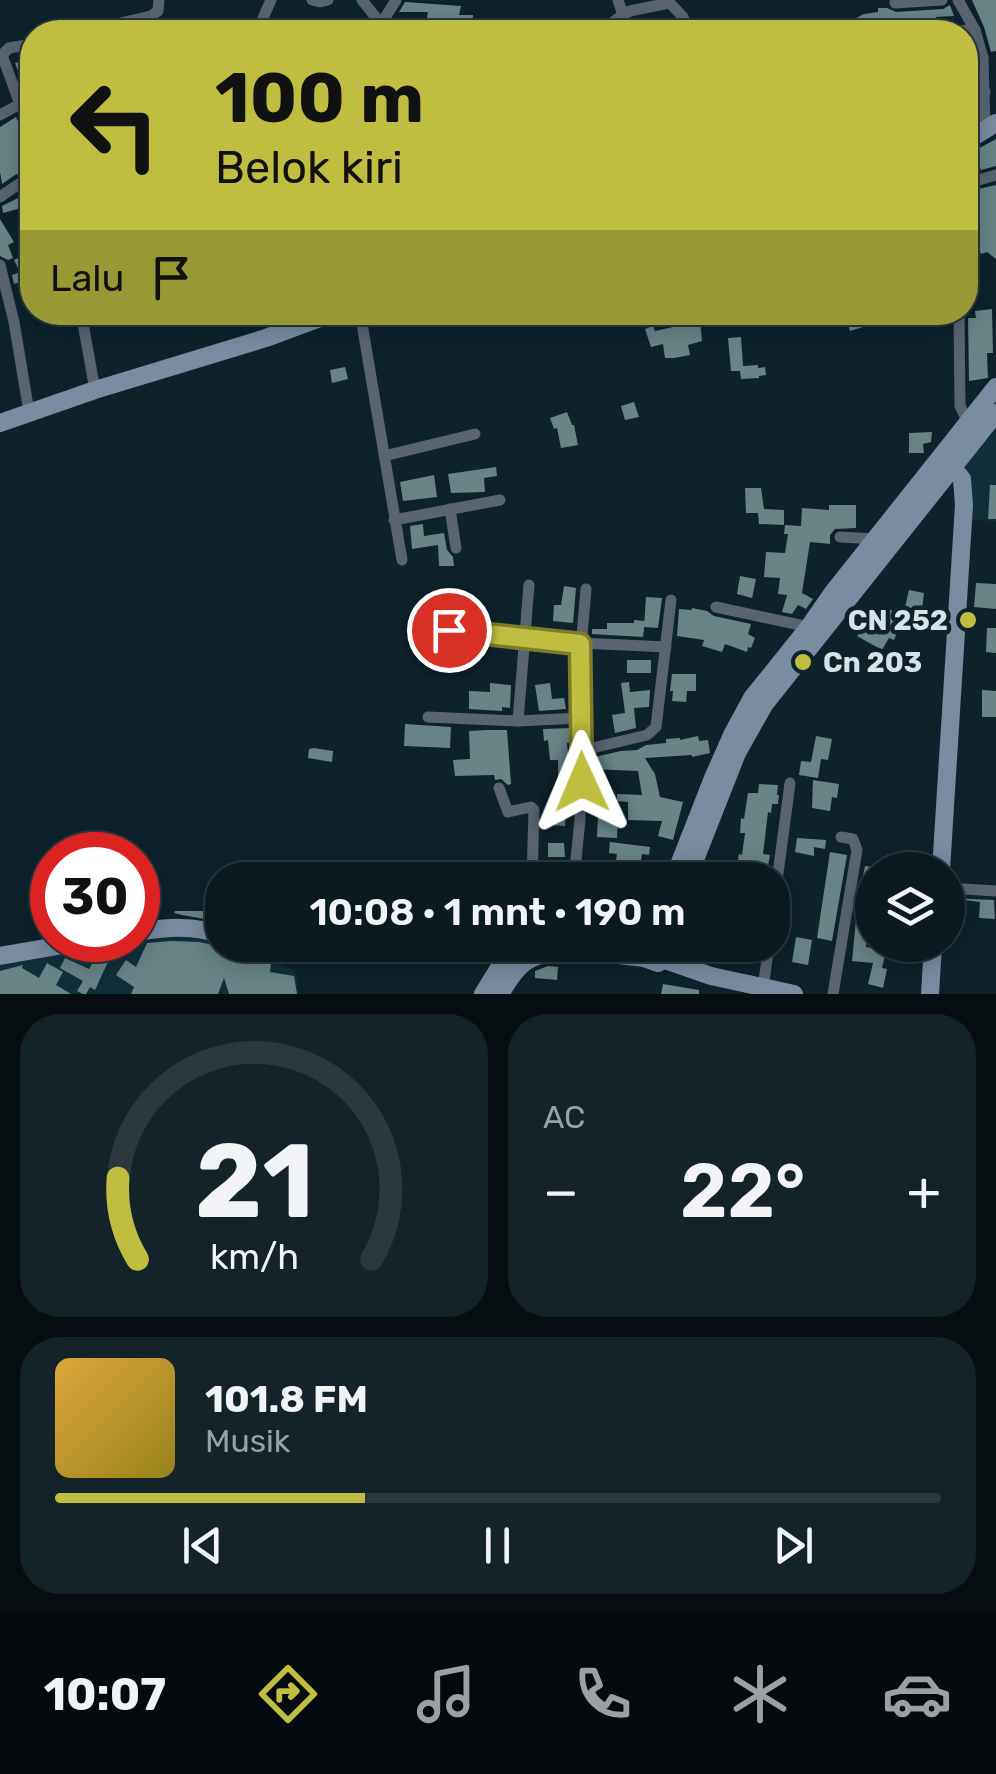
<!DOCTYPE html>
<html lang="id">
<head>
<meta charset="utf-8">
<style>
  :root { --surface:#0a1a20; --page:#132329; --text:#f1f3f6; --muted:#99a1a5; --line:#2a383e; --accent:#bfbe41 }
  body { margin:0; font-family:Rubik,sans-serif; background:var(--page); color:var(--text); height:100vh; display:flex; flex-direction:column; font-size:38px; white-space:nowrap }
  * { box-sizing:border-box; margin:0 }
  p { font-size:32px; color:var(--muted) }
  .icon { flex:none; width:55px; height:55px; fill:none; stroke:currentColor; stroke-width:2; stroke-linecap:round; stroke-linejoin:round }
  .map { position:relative; height:994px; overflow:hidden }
  .side { display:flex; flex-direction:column; gap:20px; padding:20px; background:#060e12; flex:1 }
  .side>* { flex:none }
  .top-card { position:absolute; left:20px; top:20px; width:958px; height:305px; border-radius:40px; box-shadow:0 5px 25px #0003,0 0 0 2px var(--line); background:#bfbe41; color:#111; overflow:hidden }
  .controls { position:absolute; left:855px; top:852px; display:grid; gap:20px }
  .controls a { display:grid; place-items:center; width:110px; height:110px; border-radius:50%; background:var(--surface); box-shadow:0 5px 25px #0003,0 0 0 2px var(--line); font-size:50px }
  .speed { position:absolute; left:30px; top:832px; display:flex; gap:20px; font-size:50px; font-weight:700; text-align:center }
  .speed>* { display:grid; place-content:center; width:130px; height:130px; border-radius:50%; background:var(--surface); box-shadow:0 5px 25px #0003,0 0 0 2px var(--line); line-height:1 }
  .speed .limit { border:15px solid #d22; background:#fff; color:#111 }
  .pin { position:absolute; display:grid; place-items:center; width:85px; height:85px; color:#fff; margin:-42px; border:5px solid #fff; border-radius:50%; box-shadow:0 2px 10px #0007 }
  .me { position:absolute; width:110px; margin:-55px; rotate:359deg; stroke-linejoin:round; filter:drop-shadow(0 0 8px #0008) }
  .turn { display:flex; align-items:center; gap:35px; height:210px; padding:0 30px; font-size:45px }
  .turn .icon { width:130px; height:130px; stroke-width:2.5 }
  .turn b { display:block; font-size:70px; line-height:85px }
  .then { display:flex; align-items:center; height:95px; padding:0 30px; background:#0003; gap:20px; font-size:38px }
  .big { font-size:75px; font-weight:600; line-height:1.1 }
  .side .widget { flex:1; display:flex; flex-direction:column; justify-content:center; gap:15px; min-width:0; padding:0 35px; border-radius:40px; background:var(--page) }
  .side .dial { align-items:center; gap:0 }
  .dial svg { height:260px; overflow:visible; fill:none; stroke:var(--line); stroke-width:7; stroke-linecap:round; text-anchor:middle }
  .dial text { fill:var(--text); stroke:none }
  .song { display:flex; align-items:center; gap:30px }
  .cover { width:120px; height:120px; border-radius:15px; background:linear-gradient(135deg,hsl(40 70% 55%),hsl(50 70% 35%)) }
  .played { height:10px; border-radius:5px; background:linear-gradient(90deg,var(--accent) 35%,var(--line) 35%) }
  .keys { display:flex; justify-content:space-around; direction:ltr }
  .heat { display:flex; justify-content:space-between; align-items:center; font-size:55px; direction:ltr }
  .side .tiles { flex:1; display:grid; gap:20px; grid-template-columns:1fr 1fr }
  .widget:last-child { grid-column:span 2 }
  .trip { position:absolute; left:205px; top:862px; width:585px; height:100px; border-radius:40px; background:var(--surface); box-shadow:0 5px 25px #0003,0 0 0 2px var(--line); font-weight:600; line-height:100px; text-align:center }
  .tab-bar { display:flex; height:160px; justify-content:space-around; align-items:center; background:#040a0d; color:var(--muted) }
  .tab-bar .icon { width:70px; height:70px }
  .tab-bar .selected { color:var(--accent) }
  .tab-bar b { font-size:45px; color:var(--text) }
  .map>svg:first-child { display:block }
  .built { fill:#102e3a }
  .building { fill:#688487 }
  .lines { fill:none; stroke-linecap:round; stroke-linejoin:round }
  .street { stroke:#596472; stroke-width:11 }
  .secondary { stroke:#7a8ca2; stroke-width:18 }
  .route-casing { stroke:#7c7c2a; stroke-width:25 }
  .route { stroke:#bfbe41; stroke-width:18 }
  .poi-dot { fill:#bfbe41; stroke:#0d222b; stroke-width:4 }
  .labels { text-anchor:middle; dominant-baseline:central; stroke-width:9; stroke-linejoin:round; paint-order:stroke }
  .poi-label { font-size:28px; font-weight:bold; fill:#d6e3e9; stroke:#0d222b; text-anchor:end }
</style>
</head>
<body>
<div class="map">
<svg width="996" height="994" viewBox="0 0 996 994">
  <rect width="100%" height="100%" fill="#0d222b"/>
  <g class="built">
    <polygon points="996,429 996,521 967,520 962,469"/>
    <polygon points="168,936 204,937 295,970 299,994 0,994 0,965"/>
  </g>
  <g class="building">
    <polygon points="972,0 996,0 996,51 991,52 984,27"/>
    <polygon points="405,2 461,6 459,15 473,15 473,29 463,29 463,23 427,18 428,12 399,12"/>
    <polygon points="950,5 954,16 936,17 936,22 916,23 908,29 834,32 856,23 854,19 864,14 878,12 878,8 887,8 896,12 943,9"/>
    <polygon points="32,59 32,68 26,70 32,85 32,93 27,95 15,63"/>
    <polygon points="965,101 975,101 975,121 965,125"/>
    <polygon points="16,117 24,135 32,144 32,170 15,175 2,184 0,172 0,127"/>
    <polygon points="996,139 996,166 981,170 974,151"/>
    <polygon points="965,181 968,187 974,190 996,185 996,259 987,252 981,254 978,245 976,246 975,243 966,245"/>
    <polygon points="22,196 25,207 3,213 2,206"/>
    <polygon points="0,219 14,242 8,245 13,258 8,260 0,256"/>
    <polygon points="29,253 32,260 32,278 14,284 12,275 20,272 14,260"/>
    <polygon points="992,309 993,353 987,353 988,378 969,381 968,318 976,318 975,311"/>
    <polygon points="393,312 396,322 386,325 386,321 372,326 370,313"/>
    <polygon points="882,312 906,314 850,331 848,324"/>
    <polygon points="700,321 702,341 688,345 690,355 674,358 665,358 663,344 651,347 645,329 653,326 655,331"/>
    <polygon points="741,337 743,366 758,365 758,368 765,367 766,375 759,376 759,378 741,379 740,371 731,371 728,338"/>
    <polygon points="345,367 348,379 332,383 330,370"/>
    <polygon points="634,402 639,417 625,420 621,406"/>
    <polygon points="567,412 572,425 574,425 578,445 561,448 557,428 554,429 550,418"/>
    <polygon points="932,432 931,442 923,444 924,453 909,453 909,433"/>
    <polygon points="496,467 497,476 484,478 485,492 451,493 448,474"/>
    <polygon points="434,475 437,497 403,501 400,482"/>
    <polygon points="990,485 996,485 996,519 988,519"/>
    <polygon points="745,488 761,488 764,509 784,510 784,525 759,524 758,513 746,513"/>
    <polygon points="829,505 856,505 856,528 835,529 830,535 830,544 810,542 802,593 813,599 806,609 798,605 792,614 782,612 787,595 778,594 780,578 764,577 766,552 785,553 788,534 784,534 785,525 801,526 802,508 829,510"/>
    <polygon points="423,524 424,536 444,533 447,550 453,557 454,566 439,566 438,545 412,549 410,526"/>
    <polygon points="740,576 756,579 752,598 737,594"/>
    <polygon points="976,583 996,584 996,609 974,607"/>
    <polygon points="564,586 576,588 573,623 553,621 554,605 561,605"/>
    <polygon points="909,590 924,593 922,609 945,613 945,615 922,612 918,613 913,618 903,616"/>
    <polygon points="646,597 662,598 658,628 644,627"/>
    <polygon points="692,608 707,611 714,616 751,624 748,634 755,638 751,648 748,647 747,652 725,644 722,652 702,646 704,640 677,636 679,609 692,610"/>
    <polygon points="889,609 903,617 894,640 889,638 882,650 857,636 863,626 879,635"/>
    <polygon points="634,620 645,621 643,637 592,634 592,629 607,629 607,623 634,623"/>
    <polygon points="987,628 996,628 996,653 986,652"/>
    <rect x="627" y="660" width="24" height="13"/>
    <polygon points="672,674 696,674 696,691 687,691 686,702 672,701 673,691 670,691"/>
    <polygon points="629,682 630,692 650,690 649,707 634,708 636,728 615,733 612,715 625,713 621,683"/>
    <polygon points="490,683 511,685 510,708 502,707 502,711 469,709 469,691 490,692"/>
    <polygon points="550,683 552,699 564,698 566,709 539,711 535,685"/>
    <polygon points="982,690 996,691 996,717 982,717"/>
    <polygon points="405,724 451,727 450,748 404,746"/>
    <polygon points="571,728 571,743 567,743 568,753 571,753 571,783 558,783 558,760 550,760 548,740 544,741 543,729"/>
    <polygon points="487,730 507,730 511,784 508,785 501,779 495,780 494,775 455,776 453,760 470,759 469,731"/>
    <polygon points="698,736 699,741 708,740 710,753 692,757 692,755 645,758 655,774 660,797 683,802 673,840 658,836 662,821 628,820 628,802 617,801 617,794 642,795 638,771 589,769 590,758 621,751 637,750 646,745 666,743 666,739 680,738 680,740"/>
    <polygon points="816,736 832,739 828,760 821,759 818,778 799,775 801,761 811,762"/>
    <polygon points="314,748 333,751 332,762 308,758 309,749"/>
    <polygon points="813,780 839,784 837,798 832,797 830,811 812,808"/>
    <polygon points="759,784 778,785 777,795 779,795 778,804 772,804 771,813 768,812 763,854 770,855 766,876 736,871 739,854 742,855 745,833 740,833 741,818 744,819 748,793 758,793"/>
    <polygon points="551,805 566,806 565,826 550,825"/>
    <polygon points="598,815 618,817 617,838 597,837"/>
    <polygon points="797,838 826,840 825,849 814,847 814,856 795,852"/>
    <polygon points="610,842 650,847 649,855 642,854 639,873 628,872 627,880 613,880 617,854 609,853"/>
    <polygon points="548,843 564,843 565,857 548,857"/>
    <polygon points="830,852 847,855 832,941 817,938"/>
    <polygon points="865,866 872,867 866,947 886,951 882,968 887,969 883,988 868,984 873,963 852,961 858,899"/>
    <polygon points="951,898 994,900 995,919 979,918 980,902 964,900 963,915 949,914"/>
    <polygon points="175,911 208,911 222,917 222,922 182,915 174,913"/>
    <polygon points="796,937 812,940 808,965 792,962"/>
    <polygon points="171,941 199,942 223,947 229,950 227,954 271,964 270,972 294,976 297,994 229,994 224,978 218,994 131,994 134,987 116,975 126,960 136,967 147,943"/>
    <polygon points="104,944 113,951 95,990 90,987 86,994 83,994 77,991 83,981 60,968 65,958 89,969 95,959 93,953 99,950"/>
    <polygon points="47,963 63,972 56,985 71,994 0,994 0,971 23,965 22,968 39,978"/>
    <polygon points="548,966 558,967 557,980 535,978 535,971"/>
    <polygon points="663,984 699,990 699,994 661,994"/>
  </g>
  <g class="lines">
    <g class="street">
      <polyline points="312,0 320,2 328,0"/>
      <polyline points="362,0 381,24 384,32"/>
      <polyline points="618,0 623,15 630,11 669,3"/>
      <polyline points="667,0 683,17 689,32"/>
      <polyline points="958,0 975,30 983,58 985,129"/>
      <polyline points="895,3 942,0"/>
      <polyline points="263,18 271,0"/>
      <polyline points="381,24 396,0"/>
      <polyline points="610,24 623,15"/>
      <polyline points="81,32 151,16 158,11 159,0"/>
      <polyline points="917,32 975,30"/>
      <polyline points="32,44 9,48 2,55 20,104 32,130"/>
      <polyline points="965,58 983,58"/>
      <polyline points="965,92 985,92"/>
      <polyline points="0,115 20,104"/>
      <polyline points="965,154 975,181 996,175"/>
      <polyline points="0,197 19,184 32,179"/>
      <polyline points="0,265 14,322 29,412"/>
      <polyline points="81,312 95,390"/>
      <polyline points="360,312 402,560"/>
      <polyline points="959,312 960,406 968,422"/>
      <polyline points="384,456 475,434"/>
      <polyline points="450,509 456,548"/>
      <polyline points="394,520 500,500"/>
      <polyline points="840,537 877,539"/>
      <polyline points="716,607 814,628"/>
      <polyline points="922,621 956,626"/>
      <polyline points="449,630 581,643 666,647"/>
      <polyline points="428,717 518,721 580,718"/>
      <polyline points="518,721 529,585"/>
      <polyline points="580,751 647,735 656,727 671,600"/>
      <polyline points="499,788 508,812 531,807 534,810 532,880"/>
      <polyline points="574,880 580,819 580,659 586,589"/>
      <polyline points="948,888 996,891"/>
      <polyline points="772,919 790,783"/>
      <polyline points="763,988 769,945"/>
      <polyline points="833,994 857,850 853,839 841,837"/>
    </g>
    <g class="secondary">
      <polyline points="965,142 996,123"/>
      <polyline points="0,423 95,390 266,338 336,312"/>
      <polyline points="941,870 964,505 962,479 953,468"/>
      <polyline points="673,880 713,778 733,733 752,698 809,627 834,591 996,387"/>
      <polyline points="687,880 737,753 764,705 996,413"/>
      <path d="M 138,932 C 168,927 193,925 222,935"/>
      <path d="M 247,945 C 287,960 317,949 357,949 C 407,948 457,951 507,955"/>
      <polyline points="639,945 644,958 658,963 670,955 672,945"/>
      <polyline points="0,956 92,940"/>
      <polyline points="665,960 711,976 794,994"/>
      <polyline points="483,994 507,955 523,945"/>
      <path d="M 500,994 C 507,983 514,970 525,962 C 553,943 612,955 644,958"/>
      <polyline points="930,994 933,945"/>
    </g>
  </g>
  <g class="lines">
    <g class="route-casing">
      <polyline id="route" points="449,630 580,644 582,782"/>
    </g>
    <use href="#route" class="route"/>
  </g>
  <g class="poi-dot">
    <circle cx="968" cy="620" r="10"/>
    <circle cx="803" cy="662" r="10"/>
  </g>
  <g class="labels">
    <g class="poi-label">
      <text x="948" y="620">CN 252</text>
      <text x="823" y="662" text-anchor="start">Cn 203</text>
    </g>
  </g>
</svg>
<div class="controls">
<a><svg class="icon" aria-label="layers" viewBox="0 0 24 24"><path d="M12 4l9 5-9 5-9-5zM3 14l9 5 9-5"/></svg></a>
</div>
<div class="speed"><div class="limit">30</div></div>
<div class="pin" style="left:449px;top:630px;background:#d93025"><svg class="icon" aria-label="arrive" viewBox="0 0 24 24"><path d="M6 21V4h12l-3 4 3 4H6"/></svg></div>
<svg class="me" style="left:582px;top:782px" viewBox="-20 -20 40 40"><path d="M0-17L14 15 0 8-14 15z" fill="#bfbe41" stroke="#fff" stroke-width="4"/></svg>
<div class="trip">10:08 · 1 mnt · 190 m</div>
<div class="top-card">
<div class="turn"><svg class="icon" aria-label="left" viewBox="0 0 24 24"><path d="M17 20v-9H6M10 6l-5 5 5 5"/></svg><div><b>100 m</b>Belok kiri</div></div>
<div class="then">Lalu<svg class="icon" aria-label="arrive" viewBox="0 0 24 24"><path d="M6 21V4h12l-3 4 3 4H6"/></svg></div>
</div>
</div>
<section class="side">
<div class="tiles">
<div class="widget dial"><svg viewBox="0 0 100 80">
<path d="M14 69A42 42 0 1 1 86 69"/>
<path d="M14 69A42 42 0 0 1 8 44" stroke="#bfbe41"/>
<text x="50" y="56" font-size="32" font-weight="700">21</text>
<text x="50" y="72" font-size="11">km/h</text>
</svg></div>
<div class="widget"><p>AC</p>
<div class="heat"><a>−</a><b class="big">22°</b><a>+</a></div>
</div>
<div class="widget">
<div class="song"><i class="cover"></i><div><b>101.8 FM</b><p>Musik</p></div></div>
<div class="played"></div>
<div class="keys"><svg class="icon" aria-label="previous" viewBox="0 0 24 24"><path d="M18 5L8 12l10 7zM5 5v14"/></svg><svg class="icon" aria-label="pause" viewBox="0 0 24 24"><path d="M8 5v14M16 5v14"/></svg><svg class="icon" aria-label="next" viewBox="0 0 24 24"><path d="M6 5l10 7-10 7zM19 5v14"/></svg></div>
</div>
</div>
</section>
<nav class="tab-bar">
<b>10:07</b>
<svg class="icon selected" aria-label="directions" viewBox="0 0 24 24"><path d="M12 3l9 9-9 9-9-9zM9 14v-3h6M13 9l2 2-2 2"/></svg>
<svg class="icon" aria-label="music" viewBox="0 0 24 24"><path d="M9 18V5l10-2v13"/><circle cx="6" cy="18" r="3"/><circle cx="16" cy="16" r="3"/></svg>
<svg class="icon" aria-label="phone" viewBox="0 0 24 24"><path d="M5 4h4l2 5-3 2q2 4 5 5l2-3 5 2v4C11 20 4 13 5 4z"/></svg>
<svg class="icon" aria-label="climate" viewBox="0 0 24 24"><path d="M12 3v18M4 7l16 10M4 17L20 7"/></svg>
<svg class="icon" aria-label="car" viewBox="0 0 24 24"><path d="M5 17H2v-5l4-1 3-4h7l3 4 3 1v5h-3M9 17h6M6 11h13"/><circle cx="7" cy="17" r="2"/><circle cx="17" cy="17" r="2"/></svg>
</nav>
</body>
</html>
